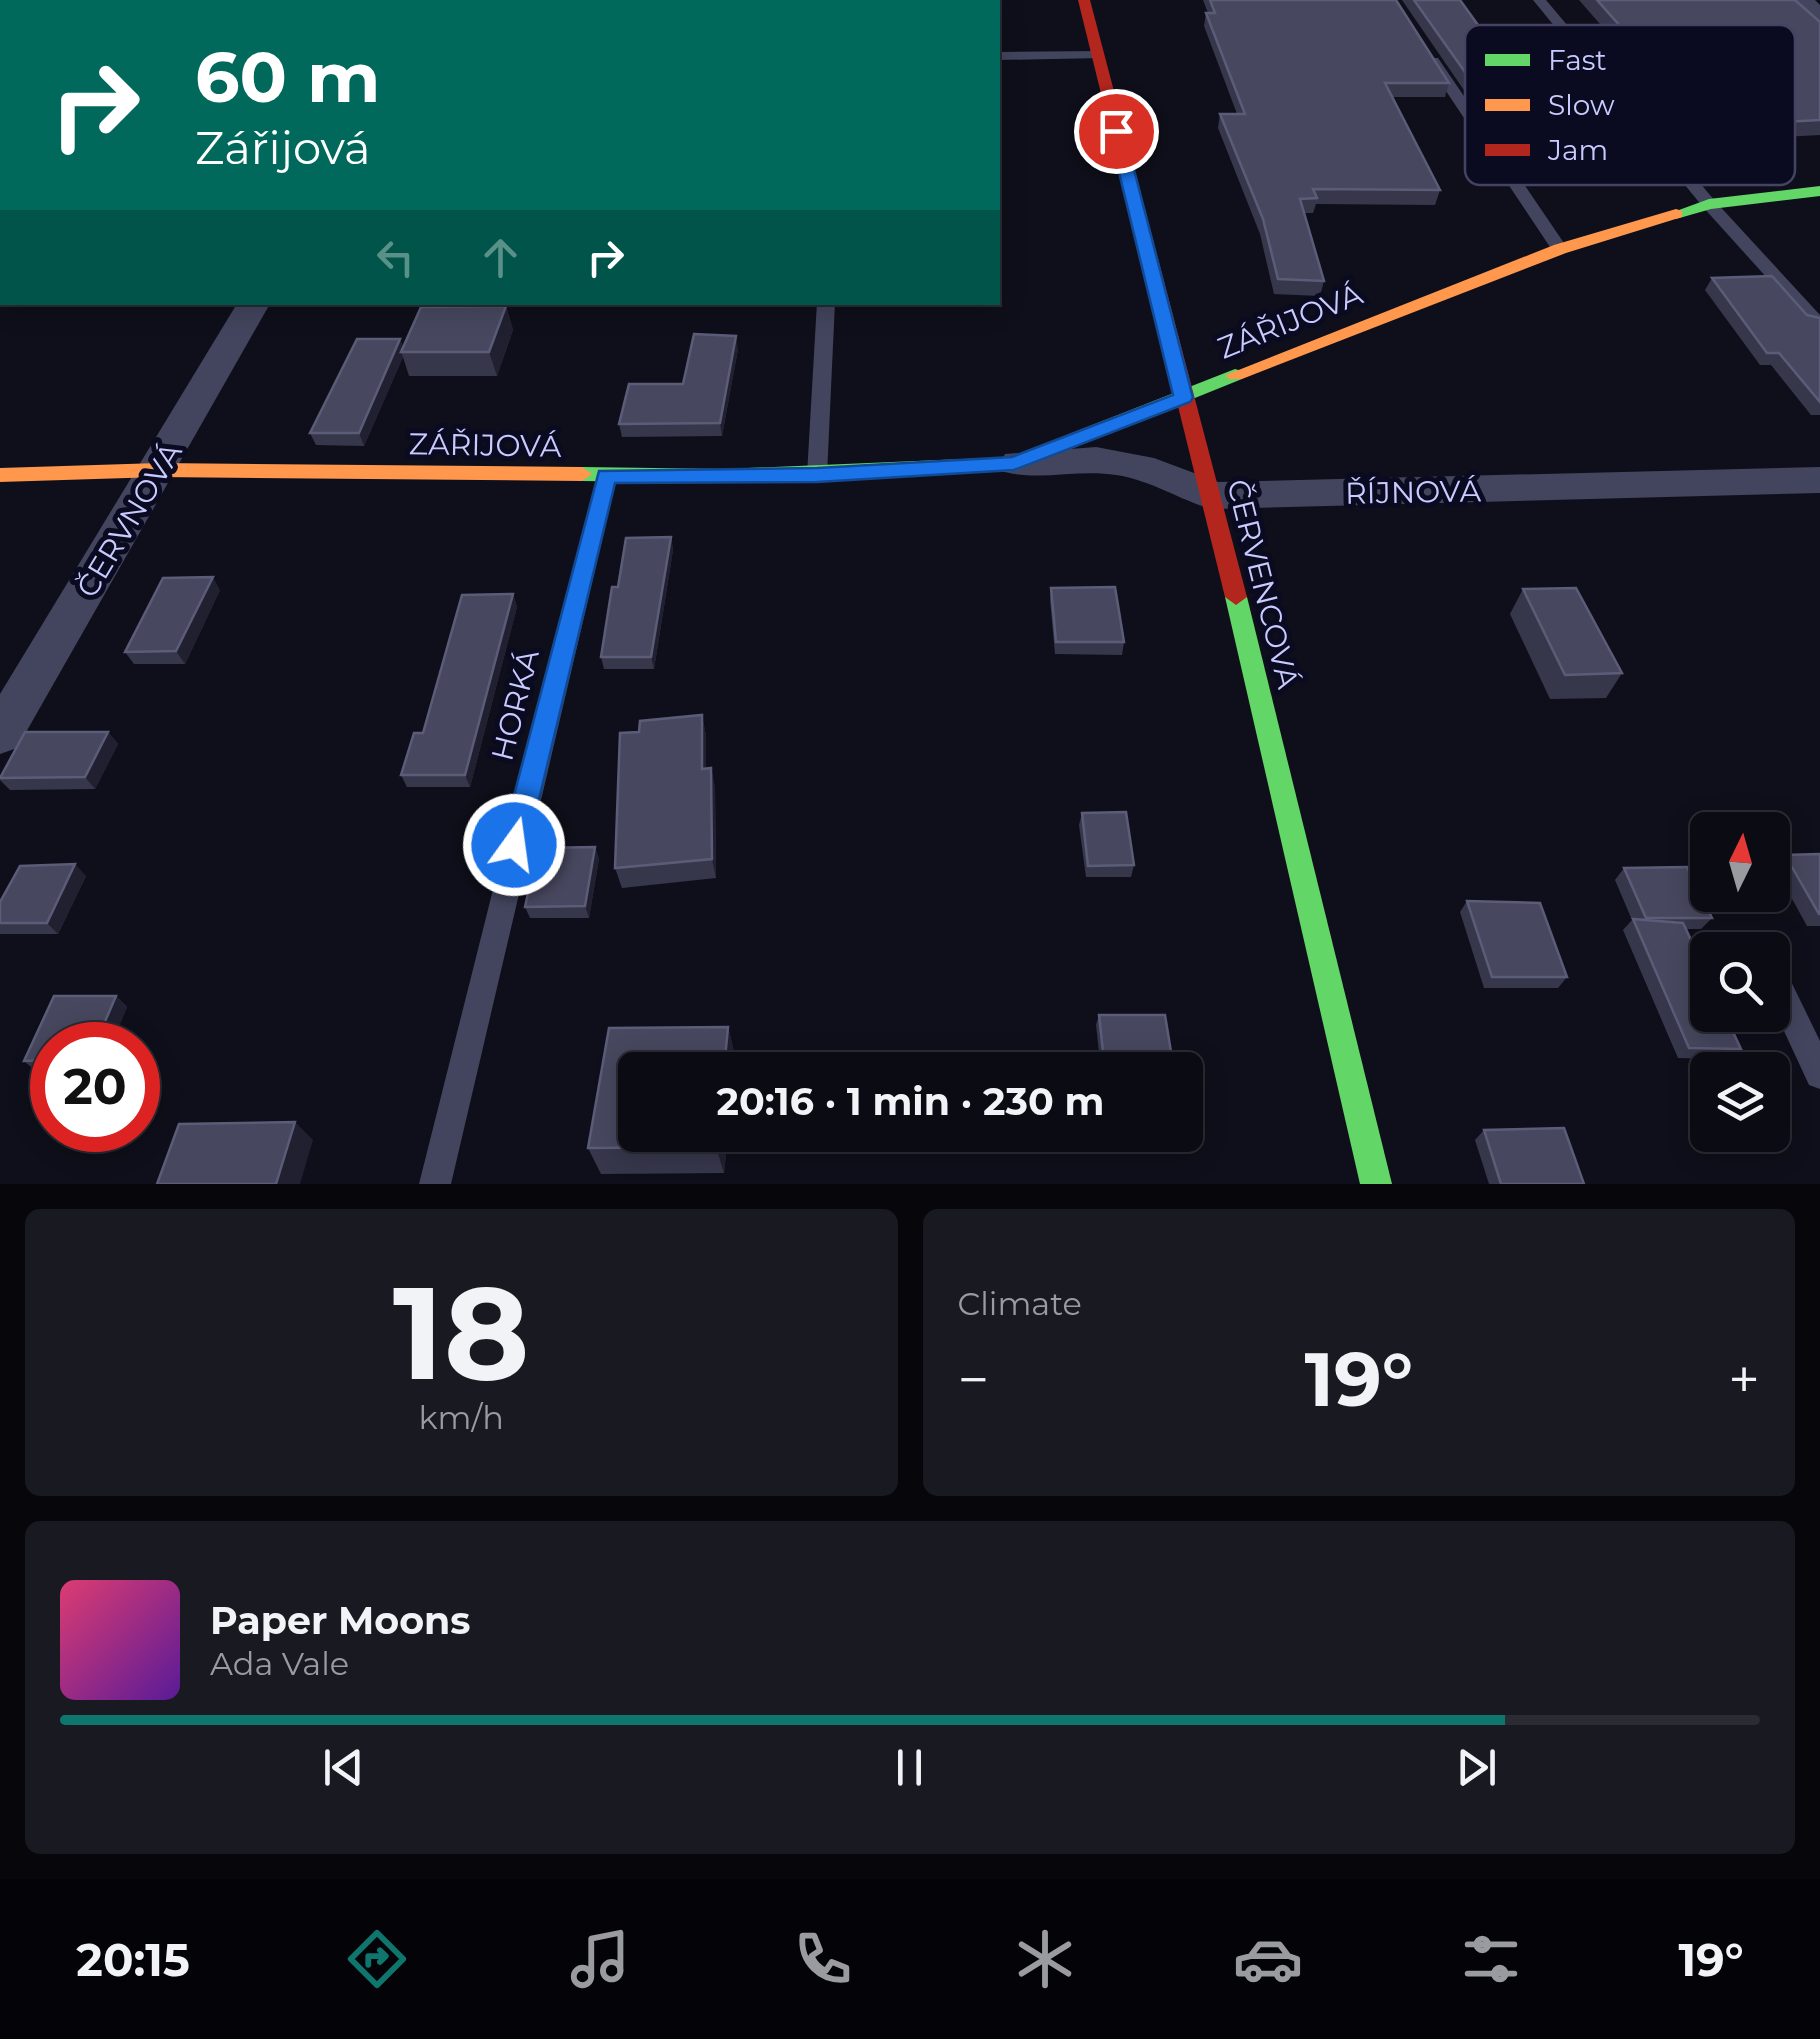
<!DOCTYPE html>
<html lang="en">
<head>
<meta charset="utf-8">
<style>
  :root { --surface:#0b0b14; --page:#191922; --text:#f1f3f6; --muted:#9a9ba0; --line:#2b2b34; --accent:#0f766e }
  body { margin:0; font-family:Montserrat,sans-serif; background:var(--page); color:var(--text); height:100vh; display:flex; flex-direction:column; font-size:38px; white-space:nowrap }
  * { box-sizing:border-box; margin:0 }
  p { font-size:32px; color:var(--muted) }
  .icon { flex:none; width:55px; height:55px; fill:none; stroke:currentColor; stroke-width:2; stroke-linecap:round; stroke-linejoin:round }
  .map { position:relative; height:1184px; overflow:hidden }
  .drawer { display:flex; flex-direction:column; gap:25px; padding:25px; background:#06060b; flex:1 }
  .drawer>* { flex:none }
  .guide { position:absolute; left:0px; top:0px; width:1000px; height:305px; box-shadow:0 5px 25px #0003,0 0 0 2px var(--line); background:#00695c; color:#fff; overflow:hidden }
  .needle { width:65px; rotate:5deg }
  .controls { position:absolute; left:1690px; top:812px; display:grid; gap:20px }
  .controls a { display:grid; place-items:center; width:100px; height:100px; border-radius:15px; background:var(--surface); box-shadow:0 5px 25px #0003,0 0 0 2px var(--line); font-size:50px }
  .speed { position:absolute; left:30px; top:1022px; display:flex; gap:20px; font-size:50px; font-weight:700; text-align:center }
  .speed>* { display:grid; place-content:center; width:130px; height:130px; border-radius:50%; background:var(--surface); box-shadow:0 5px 25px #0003,0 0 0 2px var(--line); line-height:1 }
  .speed .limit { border:15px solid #d22; background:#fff; color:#111 }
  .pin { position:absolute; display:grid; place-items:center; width:85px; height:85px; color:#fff; margin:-42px; border:5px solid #fff; border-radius:50%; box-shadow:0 2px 10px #0007 }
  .me { position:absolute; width:110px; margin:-55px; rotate:14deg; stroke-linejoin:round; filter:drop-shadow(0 0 8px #0008) }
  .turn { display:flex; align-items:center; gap:35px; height:210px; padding:0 30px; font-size:45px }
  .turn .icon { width:130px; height:130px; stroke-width:2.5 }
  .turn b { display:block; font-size:70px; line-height:85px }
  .lanes { display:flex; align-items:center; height:95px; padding:0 30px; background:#0003; justify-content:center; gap:50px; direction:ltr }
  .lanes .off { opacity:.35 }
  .big { font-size:75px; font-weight:700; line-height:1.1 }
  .drawer .tile { flex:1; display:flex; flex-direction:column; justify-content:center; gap:15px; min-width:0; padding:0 35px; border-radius:15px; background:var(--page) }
  .drawer .dial { align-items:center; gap:0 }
  .dial b { font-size:130px; line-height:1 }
  .song { display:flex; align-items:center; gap:30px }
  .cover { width:120px; height:120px; border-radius:15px; background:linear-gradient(135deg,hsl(340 70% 55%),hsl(270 70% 35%)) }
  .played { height:10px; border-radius:5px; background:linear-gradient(90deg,var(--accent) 85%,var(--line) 85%) }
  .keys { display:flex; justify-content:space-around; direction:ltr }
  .heat { display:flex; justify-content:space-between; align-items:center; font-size:55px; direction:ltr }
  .drawer .tiles { flex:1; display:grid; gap:25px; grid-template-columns:1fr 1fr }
  .tile:last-child { grid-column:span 2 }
  .trip { position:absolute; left:618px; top:1052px; width:585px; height:100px; border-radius:15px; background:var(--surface); box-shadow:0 5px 25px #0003,0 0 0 2px var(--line); font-weight:700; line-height:100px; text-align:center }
  .tab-bar { display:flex; height:160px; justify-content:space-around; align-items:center; background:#040408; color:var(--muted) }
  .tab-bar .icon { width:70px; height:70px }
  .tab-bar .on { color:var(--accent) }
  .tab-bar b { font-size:45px; color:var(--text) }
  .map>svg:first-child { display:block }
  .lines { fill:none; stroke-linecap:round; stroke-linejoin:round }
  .lane { fill:#42455d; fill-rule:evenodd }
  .street { fill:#42455d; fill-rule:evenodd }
  .fast { fill:#63d668; fill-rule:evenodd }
  .slow { fill:#ff974d; fill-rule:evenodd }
  .jam { fill:#b3261e; fill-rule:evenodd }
  .wall { fill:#37374c }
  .shaded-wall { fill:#202030 }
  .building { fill:#47475f; stroke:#5b5c78; stroke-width:2.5 }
  .route { fill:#1a73e8; stroke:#114b97; stroke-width:2.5 }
  .labels { text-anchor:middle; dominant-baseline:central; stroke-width:10; stroke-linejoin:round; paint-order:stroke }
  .street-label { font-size:30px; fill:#c9cbff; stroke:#0a0a20 }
  .key { fill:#0a0a20; stroke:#434463; stroke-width:2.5 }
  .key-label { font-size:28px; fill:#c9cbff }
</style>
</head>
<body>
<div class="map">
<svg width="1820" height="1184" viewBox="0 0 1820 1184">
  <rect width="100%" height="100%" fill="#0f0f1b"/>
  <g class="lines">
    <g class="lane">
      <rect x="833" y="0" width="12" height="2"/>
      <polygon points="1533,0 1546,0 1715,201 1820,315 1820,331 1814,330 1703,207"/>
      <polygon points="1097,51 1102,52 1102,58 998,60 998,52"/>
      <polygon points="1428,58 1438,58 1568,249 1566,253 1554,253 1426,61"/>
      <polygon points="817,302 835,302 827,475 817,482 807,475"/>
      <polygon points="607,469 617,476 451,1184 419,1184 597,476"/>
      <polygon points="1773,961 1783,965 1820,1041 1820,1089 1809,1085 1772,1005"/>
    </g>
    <g class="street">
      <polygon points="1788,0 1815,0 1820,5 1820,24 1811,22"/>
      <polygon points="2,153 2,173 0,174 0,154"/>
      <polygon points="238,302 271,302 17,748 0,754 0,694"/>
      <path d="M 1096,447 L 1154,458 L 1218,482 L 1820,467 L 1820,493 L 1212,509 C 1179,500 1151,480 1116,475 C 1080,469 1040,481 1005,472 L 1000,463 L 1005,454 Z"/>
    </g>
    <g class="fast">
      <polygon points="1820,186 1820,196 1711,209 1676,219 1668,214 1709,199"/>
      <polygon points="1235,369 1242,371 1242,379 1014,471 725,483 582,481 572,474 582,467 725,469 1011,457"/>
      <polygon points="1236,589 1247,597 1392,1184 1360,1184 1225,597"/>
    </g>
    <g class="slow">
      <polygon points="1676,209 1682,211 1682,217 1566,253 1242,379 1228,379 1226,375 1554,245"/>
      <polygon points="159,463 582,467 592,474 582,481 159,477 0,482 0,468"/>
    </g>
    <polygon class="jam" points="1078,0 1090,0 1247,597 1236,605 1225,597"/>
  </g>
  <g class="wall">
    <polygon points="1203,0 1396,0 1449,83 1445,97 1392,97 1440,190 1435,205 1316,204 1313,213 1304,213 1324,281 1320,296 1274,294 1260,234 1218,128 1220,114 1237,114 1204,26 1206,13 1208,13"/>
    <polygon points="1402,0 1460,0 1519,82 1514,96 1468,96"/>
    <polygon points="1579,0 1795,0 1820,22 1820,135 1702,141"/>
    <polygon points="1712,278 1807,315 1820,318 1820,415 1811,415 1771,365 1760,365 1705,290"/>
    <polygon points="506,306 513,330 497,376 409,376 403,357 364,446 316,445 310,433 400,339 403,347"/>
    <polygon points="738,349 722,436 622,437 619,424"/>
    <polygon points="671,537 673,550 654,669 604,669 601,657 618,587"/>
    <polygon points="1051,588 1124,642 1122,655 1055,654 1050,600"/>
    <polygon points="1523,589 1622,673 1606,698 1550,699 1510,614"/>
    <polygon points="220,590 185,664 134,664 125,652"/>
    <polygon points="513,594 517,607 470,787 407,787 401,775 423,733"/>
    <polygon points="702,715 706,736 706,768 711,768 715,788 716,878 622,888 615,868 639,732"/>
    <polygon points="108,732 118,744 95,789 10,790 0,780 0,776"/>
    <polygon points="1082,813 1134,865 1131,877 1086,877 1079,825"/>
    <polygon points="595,847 599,859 589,918 530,918 525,907"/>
    <polygon points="1820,854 1820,926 1807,926 1774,866 1785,855"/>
    <polygon points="1624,868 1712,918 1701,929 1686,929 1741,1049 1729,1059 1678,1058 1623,930 1632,920 1615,880"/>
    <polygon points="86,876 58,934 0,934 0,902"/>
    <polygon points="1467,901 1567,977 1558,988 1484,988 1460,912"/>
    <polygon points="54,996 116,996 127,1007 111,1045 52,1045 52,1071 37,1072 24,1061"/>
    <polygon points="1099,1015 1174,1070 1101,1070 1096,1025"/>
    <polygon points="728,1027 735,1056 734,1070 635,1070 635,1135 728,1135 724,1173 601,1174 588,1148 609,1028"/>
    <polygon points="1484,1130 1584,1184 1489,1184 1475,1140"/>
  </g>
  <g class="shaded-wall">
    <polygon points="506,306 513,330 497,376 489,352"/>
    <polygon points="736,336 738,349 722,436 720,423"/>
    <polygon points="400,339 405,352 401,352 403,357 364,446 359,433"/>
    <polygon points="671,537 673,550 654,669 651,657"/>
    <polygon points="213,577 220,590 185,664 176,651"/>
    <polygon points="513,594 517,607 470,787 465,775"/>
    <polygon points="702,715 706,736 706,789 702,769"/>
    <polygon points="108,732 118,744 95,789 85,777"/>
    <polygon points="711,768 715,788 716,878 712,859"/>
    <polygon points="595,847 599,859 589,918 585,906"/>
    <polygon points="75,864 86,876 58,934 47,923"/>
    <polygon points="116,996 127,1007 111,1045 95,1045"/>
    <polygon points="728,1027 735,1056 734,1070 724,1070"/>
    <polygon points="295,1122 313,1140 300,1184 276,1184"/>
    <polygon points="717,1135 728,1135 724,1173 716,1147"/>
  </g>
  <g class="building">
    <polygon points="588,0 692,0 691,2 587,2"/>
    <polygon points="1210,0 1396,0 1449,83 1385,83 1440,190 1313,189 1317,198 1300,199 1324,281 1278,279 1263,219 1220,114 1245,114 1206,13 1215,13"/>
    <polygon points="1414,0 1460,0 1519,82 1472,82"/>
    <polygon points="1597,0 1795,0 1820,22 1820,120 1709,126"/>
    <polygon points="1772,276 1807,315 1820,318 1820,402 1779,353 1767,353 1712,278"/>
    <polygon points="506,306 489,352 401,352 421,307"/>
    <polygon points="694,334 736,336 720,423 619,424 629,384 683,384"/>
    <polygon points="357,339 400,339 359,433 310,433"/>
    <polygon points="671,537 651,657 601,657 612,587 618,587 626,538"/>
    <polygon points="213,577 176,651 125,652 163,578"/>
    <polygon points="1115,587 1124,642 1056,642 1051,588"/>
    <polygon points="1576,588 1622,673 1565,675 1523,589"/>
    <polygon points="513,594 465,775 401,775 414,733 423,733 462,595"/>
    <polygon points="702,715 702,769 711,768 712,859 615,868 620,733 639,732 640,721"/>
    <polygon points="25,732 108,732 85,777 0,778"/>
    <polygon points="1126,812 1134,865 1088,866 1082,813"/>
    <polygon points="595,847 585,906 525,907 538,848"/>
    <polygon points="1820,854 1820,914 1819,914 1785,855"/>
    <polygon points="75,864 47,923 0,923 0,902 20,866"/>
    <polygon points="1687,867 1712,918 1646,918 1624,868"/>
    <polygon points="1467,901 1540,903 1567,977 1492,977"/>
    <polygon points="1633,919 1683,923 1708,976 1708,1015 1725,1015 1741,1049 1689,1048"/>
    <polygon points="54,996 116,996 95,1045 52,1045 52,1060 24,1061"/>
    <polygon points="1099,1015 1165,1015 1174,1070 1105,1070"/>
    <polygon points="728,1027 724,1070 635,1070 635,1135 717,1135 716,1147 588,1148 609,1028"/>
    <polygon points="295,1122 276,1184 157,1184 179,1124"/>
    <polygon points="1564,1128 1584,1184 1501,1184 1484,1130"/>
  </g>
  <polygon class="route" points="1116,126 1124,131 1193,398 1190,402 1014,470 817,482 615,483 528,845 524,853 505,853 501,845 599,471 817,468 1012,457 1173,395 1109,131"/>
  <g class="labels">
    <g class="street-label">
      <text transform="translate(1290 321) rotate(-22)">ZÁŘIJOVÁ</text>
      <text transform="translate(485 445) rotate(1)">ZÁŘIJOVÁ</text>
      <text transform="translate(1413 492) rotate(-1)">ŘÍJNOVÁ</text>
      <text transform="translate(129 520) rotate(-59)">ČERVNOVÁ</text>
      <text transform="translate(1263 584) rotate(76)">ČERVENCOVÁ</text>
      <text transform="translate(515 705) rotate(-76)">HORKÁ</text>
    </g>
  </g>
  <rect x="1465" y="25" width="330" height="160" rx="15" class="key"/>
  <rect x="1485" y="54" width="45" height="12" fill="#63d668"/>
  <rect x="1485" y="99" width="45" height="12" fill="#ff974d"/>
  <rect x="1485" y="144" width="45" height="12" fill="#b3261e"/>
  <g class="key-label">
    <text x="1548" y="70">Fast</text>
    <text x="1548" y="115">Slow</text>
    <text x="1548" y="160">Jam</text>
  </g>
</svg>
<div class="controls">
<a><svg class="needle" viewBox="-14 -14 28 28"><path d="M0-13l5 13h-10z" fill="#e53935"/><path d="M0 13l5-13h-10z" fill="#9a9ba0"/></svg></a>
<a><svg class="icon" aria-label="search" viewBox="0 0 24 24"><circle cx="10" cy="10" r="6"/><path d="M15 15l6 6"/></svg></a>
<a><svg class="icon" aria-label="layers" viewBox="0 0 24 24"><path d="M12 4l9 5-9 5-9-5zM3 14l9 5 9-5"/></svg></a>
</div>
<div class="speed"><div class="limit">20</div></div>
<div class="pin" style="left:1116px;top:131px;background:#d93025"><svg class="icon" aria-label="arrive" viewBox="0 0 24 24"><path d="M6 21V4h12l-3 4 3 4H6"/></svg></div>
<svg class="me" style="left:514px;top:845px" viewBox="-20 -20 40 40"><circle r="17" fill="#1a73e8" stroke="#fff" stroke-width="3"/><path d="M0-11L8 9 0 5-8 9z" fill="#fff"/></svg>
<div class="trip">20:16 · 1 min · 230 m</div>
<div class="guide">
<div class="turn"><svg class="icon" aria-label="right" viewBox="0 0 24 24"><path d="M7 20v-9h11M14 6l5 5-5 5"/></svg><div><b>60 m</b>Zářijová</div></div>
<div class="lanes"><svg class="icon off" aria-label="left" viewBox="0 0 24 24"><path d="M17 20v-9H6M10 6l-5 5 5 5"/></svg><svg class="icon off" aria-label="ahead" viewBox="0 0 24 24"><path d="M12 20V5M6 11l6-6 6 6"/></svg><svg class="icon" aria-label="right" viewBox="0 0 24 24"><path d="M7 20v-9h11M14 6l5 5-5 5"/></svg></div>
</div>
</div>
<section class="drawer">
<div class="tiles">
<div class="tile dial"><b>18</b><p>km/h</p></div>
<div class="tile"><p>Climate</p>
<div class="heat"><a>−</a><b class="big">19°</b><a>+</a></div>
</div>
<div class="tile">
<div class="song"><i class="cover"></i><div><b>Paper Moons</b><p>Ada Vale</p></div></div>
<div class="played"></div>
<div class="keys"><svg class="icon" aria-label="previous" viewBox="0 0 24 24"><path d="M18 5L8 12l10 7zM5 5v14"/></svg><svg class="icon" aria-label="pause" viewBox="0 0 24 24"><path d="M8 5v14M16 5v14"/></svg><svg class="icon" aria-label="next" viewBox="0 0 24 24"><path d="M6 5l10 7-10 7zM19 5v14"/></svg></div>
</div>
</div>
</section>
<nav class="tab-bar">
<b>20:15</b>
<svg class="icon on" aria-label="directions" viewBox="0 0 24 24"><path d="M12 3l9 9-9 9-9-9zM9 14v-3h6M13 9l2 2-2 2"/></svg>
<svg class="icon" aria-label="music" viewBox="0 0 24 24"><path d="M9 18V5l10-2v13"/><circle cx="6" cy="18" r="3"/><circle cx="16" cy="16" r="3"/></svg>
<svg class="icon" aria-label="phone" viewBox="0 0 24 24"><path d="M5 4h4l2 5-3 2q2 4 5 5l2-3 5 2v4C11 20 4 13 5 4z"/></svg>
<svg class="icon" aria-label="climate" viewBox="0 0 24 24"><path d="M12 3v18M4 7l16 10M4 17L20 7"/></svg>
<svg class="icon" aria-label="car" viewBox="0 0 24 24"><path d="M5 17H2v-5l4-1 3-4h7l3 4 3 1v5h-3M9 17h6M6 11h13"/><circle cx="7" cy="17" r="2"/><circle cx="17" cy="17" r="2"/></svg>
<svg class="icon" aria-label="filters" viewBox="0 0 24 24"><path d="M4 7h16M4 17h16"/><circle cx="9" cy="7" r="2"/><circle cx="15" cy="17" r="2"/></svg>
<b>19°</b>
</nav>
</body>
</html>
